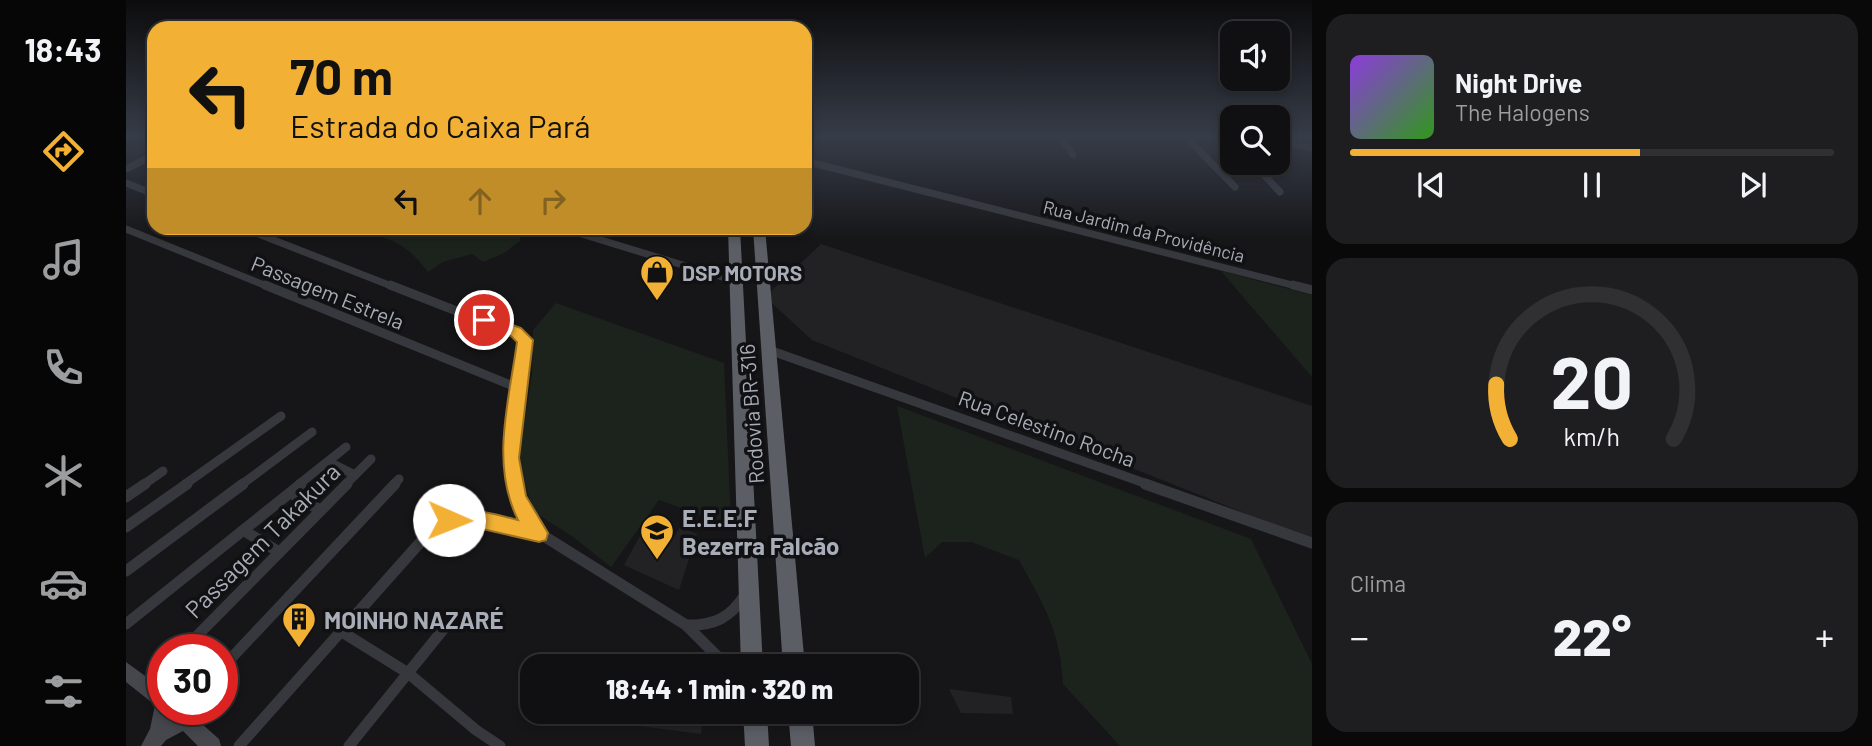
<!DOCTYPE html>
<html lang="pt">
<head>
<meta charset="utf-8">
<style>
  :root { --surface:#101012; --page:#1e1e20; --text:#f1f3f6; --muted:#9c9d9f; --line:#303032; --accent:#f2b134 }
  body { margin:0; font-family:Barlow,sans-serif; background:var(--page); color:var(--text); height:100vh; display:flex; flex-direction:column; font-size:26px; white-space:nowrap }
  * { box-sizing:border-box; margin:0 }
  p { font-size:23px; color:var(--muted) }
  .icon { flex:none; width:38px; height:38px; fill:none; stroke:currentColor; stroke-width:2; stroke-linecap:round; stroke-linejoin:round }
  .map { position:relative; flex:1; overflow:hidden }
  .sheet { display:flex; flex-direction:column; gap:14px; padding:14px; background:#09090a; width:560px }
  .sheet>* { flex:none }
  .banner { position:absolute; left:21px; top:21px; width:665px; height:214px; border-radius:21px; box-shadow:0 4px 10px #0003,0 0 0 2px var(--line); background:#f2b134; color:#111; overflow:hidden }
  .fabs { position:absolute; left:1094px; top:21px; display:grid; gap:14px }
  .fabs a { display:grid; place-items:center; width:70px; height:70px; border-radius:14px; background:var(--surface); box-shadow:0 4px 10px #0003,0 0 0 2px var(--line); font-size:35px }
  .speed { position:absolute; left:21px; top:634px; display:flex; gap:14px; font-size:35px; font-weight:700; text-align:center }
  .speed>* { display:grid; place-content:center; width:91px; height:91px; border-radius:50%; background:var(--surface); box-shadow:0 4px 10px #0003,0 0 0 2px var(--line); line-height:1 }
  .speed .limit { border:10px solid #d22; background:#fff; color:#111 }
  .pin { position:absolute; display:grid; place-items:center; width:60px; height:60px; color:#fff; margin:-30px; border:4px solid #fff; border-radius:50%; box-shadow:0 2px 7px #0007 }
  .me { position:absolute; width:77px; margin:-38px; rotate:91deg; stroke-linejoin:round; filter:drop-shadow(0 0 5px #0008) }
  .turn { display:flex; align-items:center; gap:24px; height:147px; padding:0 28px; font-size:32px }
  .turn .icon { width:91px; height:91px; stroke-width:2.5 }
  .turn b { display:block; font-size:49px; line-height:60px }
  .lanes { display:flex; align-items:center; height:66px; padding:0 28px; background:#0003; justify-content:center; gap:35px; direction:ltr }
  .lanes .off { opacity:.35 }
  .big { font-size:52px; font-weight:800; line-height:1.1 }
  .sheet .tile { flex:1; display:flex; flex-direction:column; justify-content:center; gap:10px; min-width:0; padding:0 24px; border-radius:21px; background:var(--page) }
  .sheet .dial { align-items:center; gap:0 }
  .dial svg { height:182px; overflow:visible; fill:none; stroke:var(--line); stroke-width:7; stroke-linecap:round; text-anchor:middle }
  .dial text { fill:var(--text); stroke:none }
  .song { display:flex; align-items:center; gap:21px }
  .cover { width:84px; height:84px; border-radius:10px; background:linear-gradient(135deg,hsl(270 70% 55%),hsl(110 70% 35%)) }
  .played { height:7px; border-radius:4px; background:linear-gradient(90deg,var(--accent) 60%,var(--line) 60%) }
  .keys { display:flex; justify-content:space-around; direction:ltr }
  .heat { display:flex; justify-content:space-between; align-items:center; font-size:38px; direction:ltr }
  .trip { position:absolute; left:394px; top:654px; width:399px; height:70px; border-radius:21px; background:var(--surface); box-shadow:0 4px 10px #0003,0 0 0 2px var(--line); font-weight:800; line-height:70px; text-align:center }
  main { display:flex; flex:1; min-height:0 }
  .dock { display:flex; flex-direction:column; width:126px; justify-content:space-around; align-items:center; background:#060607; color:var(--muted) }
  .dock .icon { width:49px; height:49px }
  .dock .active { color:var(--accent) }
  .dock b { font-size:32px; color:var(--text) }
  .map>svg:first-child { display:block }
  .built { fill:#222225 }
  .green { fill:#1c231d }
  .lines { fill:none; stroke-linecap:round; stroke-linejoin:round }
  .minor-far2 { stroke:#37383d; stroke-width:7 }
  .minor-far1 { stroke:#37383d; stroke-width:9 }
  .minor { stroke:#37383d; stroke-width:11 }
  .secondary { fill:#45474d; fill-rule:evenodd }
  .trunk { fill:#5b5e65; fill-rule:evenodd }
  .route { fill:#f2b134; stroke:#9d7322; stroke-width:2 }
  .labels { text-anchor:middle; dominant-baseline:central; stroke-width:7; stroke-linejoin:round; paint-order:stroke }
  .far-street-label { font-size:18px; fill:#a8adb8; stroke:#111113 }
  .poi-label { font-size:21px; font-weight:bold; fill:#a8adb8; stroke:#111113; text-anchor:start }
  .street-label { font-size:21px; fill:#a8adb8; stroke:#111113 }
  .near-poi-label { font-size:24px; font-weight:bold; fill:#a8adb8; stroke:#111113; text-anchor:start }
  .near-street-label { font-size:24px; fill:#a8adb8; stroke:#111113 }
</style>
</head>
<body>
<main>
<nav class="dock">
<b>18:43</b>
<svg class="icon active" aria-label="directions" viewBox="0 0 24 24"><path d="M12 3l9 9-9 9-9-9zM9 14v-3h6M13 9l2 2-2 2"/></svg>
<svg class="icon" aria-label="music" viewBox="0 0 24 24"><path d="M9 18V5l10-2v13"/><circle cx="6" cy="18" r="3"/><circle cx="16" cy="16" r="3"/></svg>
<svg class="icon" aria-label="phone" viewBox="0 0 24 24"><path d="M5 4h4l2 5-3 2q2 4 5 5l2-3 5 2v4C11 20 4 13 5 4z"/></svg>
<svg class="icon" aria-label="climate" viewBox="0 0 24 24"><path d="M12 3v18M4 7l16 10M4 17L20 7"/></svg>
<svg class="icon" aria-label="car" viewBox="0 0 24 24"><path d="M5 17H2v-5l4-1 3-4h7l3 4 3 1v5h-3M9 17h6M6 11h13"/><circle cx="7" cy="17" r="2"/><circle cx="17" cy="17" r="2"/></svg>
<svg class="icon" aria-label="filters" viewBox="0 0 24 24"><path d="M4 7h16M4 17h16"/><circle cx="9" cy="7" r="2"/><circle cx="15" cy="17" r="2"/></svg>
</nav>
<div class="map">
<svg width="1186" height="746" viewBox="0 0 1186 746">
  <rect width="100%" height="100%" fill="#161618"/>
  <g class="built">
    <polygon points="695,244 1186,406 1186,540 686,340 639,297"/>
    <polygon points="554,527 571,534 553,590 498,565 514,536 542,547"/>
    <polygon points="823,689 885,697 887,714 835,713"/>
    <polygon points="470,712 578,712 575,734 467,720"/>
  </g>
  <g class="green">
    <path d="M 236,228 L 377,228 L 394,230 L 394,241 L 378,253 L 357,262 L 346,254 L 317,262 L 302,272 C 278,242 271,242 235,230 Z"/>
    <polygon points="1095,271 1186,295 1186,377"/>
    <polygon points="430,303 598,363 605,526 533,500 485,567 446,536 408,512 392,462 406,374 407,330"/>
    <path d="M 771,406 L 1125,539 L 1186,664 L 1186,746 L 994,746 L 937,684 C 934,630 918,606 893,560 L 845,542 L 816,542 L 799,558 Z"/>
  </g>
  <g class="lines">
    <g class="minor-far2">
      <polyline points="934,136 947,155"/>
      <polyline points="1059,136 1109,187"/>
      <polyline points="1100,136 1106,141"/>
      <polyline points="1152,141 1186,148"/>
      <polyline points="679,161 1174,287"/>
      <polyline points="1127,163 1154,192"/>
      <polyline points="0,169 28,155"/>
      <polyline points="0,183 28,194"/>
      <polyline points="117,228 268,287"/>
      <polyline points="436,228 609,281"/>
      <polyline points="0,229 143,287"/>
    </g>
    <g class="minor-far1">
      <polyline points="139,285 392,388"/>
      <path d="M 264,285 L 397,337 C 402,354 395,369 392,386 C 386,418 381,454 390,485"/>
      <polyline points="1167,285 1186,290"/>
      <polyline points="643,350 1024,485"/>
      <polyline points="203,462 229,475"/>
      <polyline points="17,485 37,471"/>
      <polyline points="58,485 155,416"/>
      <polyline points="115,485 186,432"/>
      <polyline points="172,485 220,447"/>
      <polyline points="219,485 245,459"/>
      <polyline points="267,485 273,479"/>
    </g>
    <g class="minor">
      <polyline points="389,484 402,515 413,533 560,625 602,667"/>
      <polyline points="1019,484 1186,543"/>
      <polyline points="165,493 194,510"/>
      <polyline points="0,497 19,484"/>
      <polyline points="0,527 61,484"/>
      <polyline points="117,530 153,552"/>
      <polyline points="0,571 117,484"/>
      <polyline points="0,624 175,484"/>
      <path d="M 560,625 C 588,626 604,618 619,595"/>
      <polyline points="216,632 282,673 350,730 374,746"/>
      <polyline points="58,649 221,484"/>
      <polyline points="96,668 269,484"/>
      <polyline points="21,687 37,671"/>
      <path d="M 113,746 L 307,528 C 342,510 377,524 413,533"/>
      <polyline points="223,746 320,626"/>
    </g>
    <polygon class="secondary" points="0,662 37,689 37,709 59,709 93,739 95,746 72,746 57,731 40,740 35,746 15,746 24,729 29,705 0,682"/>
    <g class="trunk">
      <polygon points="602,228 614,228 637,667 615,667"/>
      <polygon points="627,228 639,228 679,667 657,667"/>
      <polygon points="617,712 641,712 643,746 619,746"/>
      <polygon points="662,712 686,712 689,746 665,746"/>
    </g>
  </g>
  <linearGradient id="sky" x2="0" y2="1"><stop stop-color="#0c0c0d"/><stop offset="0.57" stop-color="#363c48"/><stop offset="1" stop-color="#363c48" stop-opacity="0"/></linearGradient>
  <rect width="1186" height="240" fill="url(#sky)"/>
  <path class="route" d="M 358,315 L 395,328 L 407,340 L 393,458 L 400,496 L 422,533 L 420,540 L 413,542 L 352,528 L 323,528 L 316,526 L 313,520 L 316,514 C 340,505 368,514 392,520 C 364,464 383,401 391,342 L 385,336 L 353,323 L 351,320 Z"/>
  <defs>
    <g id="shop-pin" transform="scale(1.75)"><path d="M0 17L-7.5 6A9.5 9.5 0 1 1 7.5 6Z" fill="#f2b134" stroke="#111113"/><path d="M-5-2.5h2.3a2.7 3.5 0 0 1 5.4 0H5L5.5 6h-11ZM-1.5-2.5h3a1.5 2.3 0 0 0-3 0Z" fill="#111"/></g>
    <g id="school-pin" transform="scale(1.75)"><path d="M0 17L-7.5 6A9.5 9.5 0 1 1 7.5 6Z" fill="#f2b134" stroke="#111113"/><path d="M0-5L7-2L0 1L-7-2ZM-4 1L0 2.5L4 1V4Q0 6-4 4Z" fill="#111"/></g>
    <g id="building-pin" transform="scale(1.75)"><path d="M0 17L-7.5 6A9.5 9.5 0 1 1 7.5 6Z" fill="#f2b134" stroke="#111113"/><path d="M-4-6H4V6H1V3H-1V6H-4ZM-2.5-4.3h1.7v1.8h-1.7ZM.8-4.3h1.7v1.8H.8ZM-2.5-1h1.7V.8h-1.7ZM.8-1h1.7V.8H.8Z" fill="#111"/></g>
  </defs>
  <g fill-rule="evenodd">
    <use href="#shop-pin" x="531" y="272"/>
    <use href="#school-pin" x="531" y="531"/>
    <use href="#building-pin" x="173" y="619"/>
  </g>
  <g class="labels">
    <g class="far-street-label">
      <text transform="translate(1018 231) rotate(14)">Rua Jardim da Providência</text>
    </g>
    <g class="poi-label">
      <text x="556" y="272">DSP MOTORS</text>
    </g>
    <g class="street-label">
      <text transform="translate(202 292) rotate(22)">Passagem Estrela</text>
      <text transform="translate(625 414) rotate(-94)">Rodovia BR-316</text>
      <text transform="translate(921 428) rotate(20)">Rua Celestino Rocha</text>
    </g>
    <g class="near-poi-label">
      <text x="556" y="517">E.E.E.F<tspan x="556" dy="28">Bezerra Falcão</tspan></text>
      <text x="198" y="619">MOINHO NAZARÉ</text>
    </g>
    <g class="near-street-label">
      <text transform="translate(136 540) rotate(-45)">Passagem Takakura</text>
    </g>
  </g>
</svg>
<div class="fabs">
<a><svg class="icon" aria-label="sound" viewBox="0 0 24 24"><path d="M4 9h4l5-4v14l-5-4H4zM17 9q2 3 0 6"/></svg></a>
<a><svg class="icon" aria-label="search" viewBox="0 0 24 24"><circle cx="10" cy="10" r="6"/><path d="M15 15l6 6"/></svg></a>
</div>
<div class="speed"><div class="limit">30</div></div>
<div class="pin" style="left:358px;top:320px;background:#d93025"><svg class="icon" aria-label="arrive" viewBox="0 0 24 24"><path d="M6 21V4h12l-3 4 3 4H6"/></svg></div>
<svg class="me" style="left:323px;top:520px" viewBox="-20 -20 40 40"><circle r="19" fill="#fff"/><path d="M0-13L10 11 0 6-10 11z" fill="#f2b134"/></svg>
<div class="trip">18:44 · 1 min · 320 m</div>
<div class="banner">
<div class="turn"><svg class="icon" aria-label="left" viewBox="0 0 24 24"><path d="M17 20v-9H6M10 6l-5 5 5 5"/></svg><div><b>70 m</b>Estrada do Caixa Pará</div></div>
<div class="lanes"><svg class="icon" aria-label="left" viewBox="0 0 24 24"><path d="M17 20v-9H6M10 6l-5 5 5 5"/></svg><svg class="icon off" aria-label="ahead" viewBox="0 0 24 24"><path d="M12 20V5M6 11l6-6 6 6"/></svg><svg class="icon off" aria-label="right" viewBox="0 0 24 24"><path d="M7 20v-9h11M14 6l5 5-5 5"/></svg></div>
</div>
</div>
<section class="sheet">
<div class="tile">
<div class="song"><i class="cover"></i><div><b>Night Drive</b><p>The Halogens</p></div></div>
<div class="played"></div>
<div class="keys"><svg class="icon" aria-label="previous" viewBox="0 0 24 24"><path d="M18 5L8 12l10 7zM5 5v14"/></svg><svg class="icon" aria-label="pause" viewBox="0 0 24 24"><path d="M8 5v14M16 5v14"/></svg><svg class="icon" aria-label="next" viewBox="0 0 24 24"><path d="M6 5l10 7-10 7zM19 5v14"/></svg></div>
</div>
<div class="tile dial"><svg viewBox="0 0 100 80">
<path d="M14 69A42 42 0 1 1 86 69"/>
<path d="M14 69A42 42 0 0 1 8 45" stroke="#f2b134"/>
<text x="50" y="56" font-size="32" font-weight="700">20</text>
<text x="50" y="72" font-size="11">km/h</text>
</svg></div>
<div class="tile"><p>Clima</p>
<div class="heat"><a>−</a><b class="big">22°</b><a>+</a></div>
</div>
</section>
</main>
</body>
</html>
